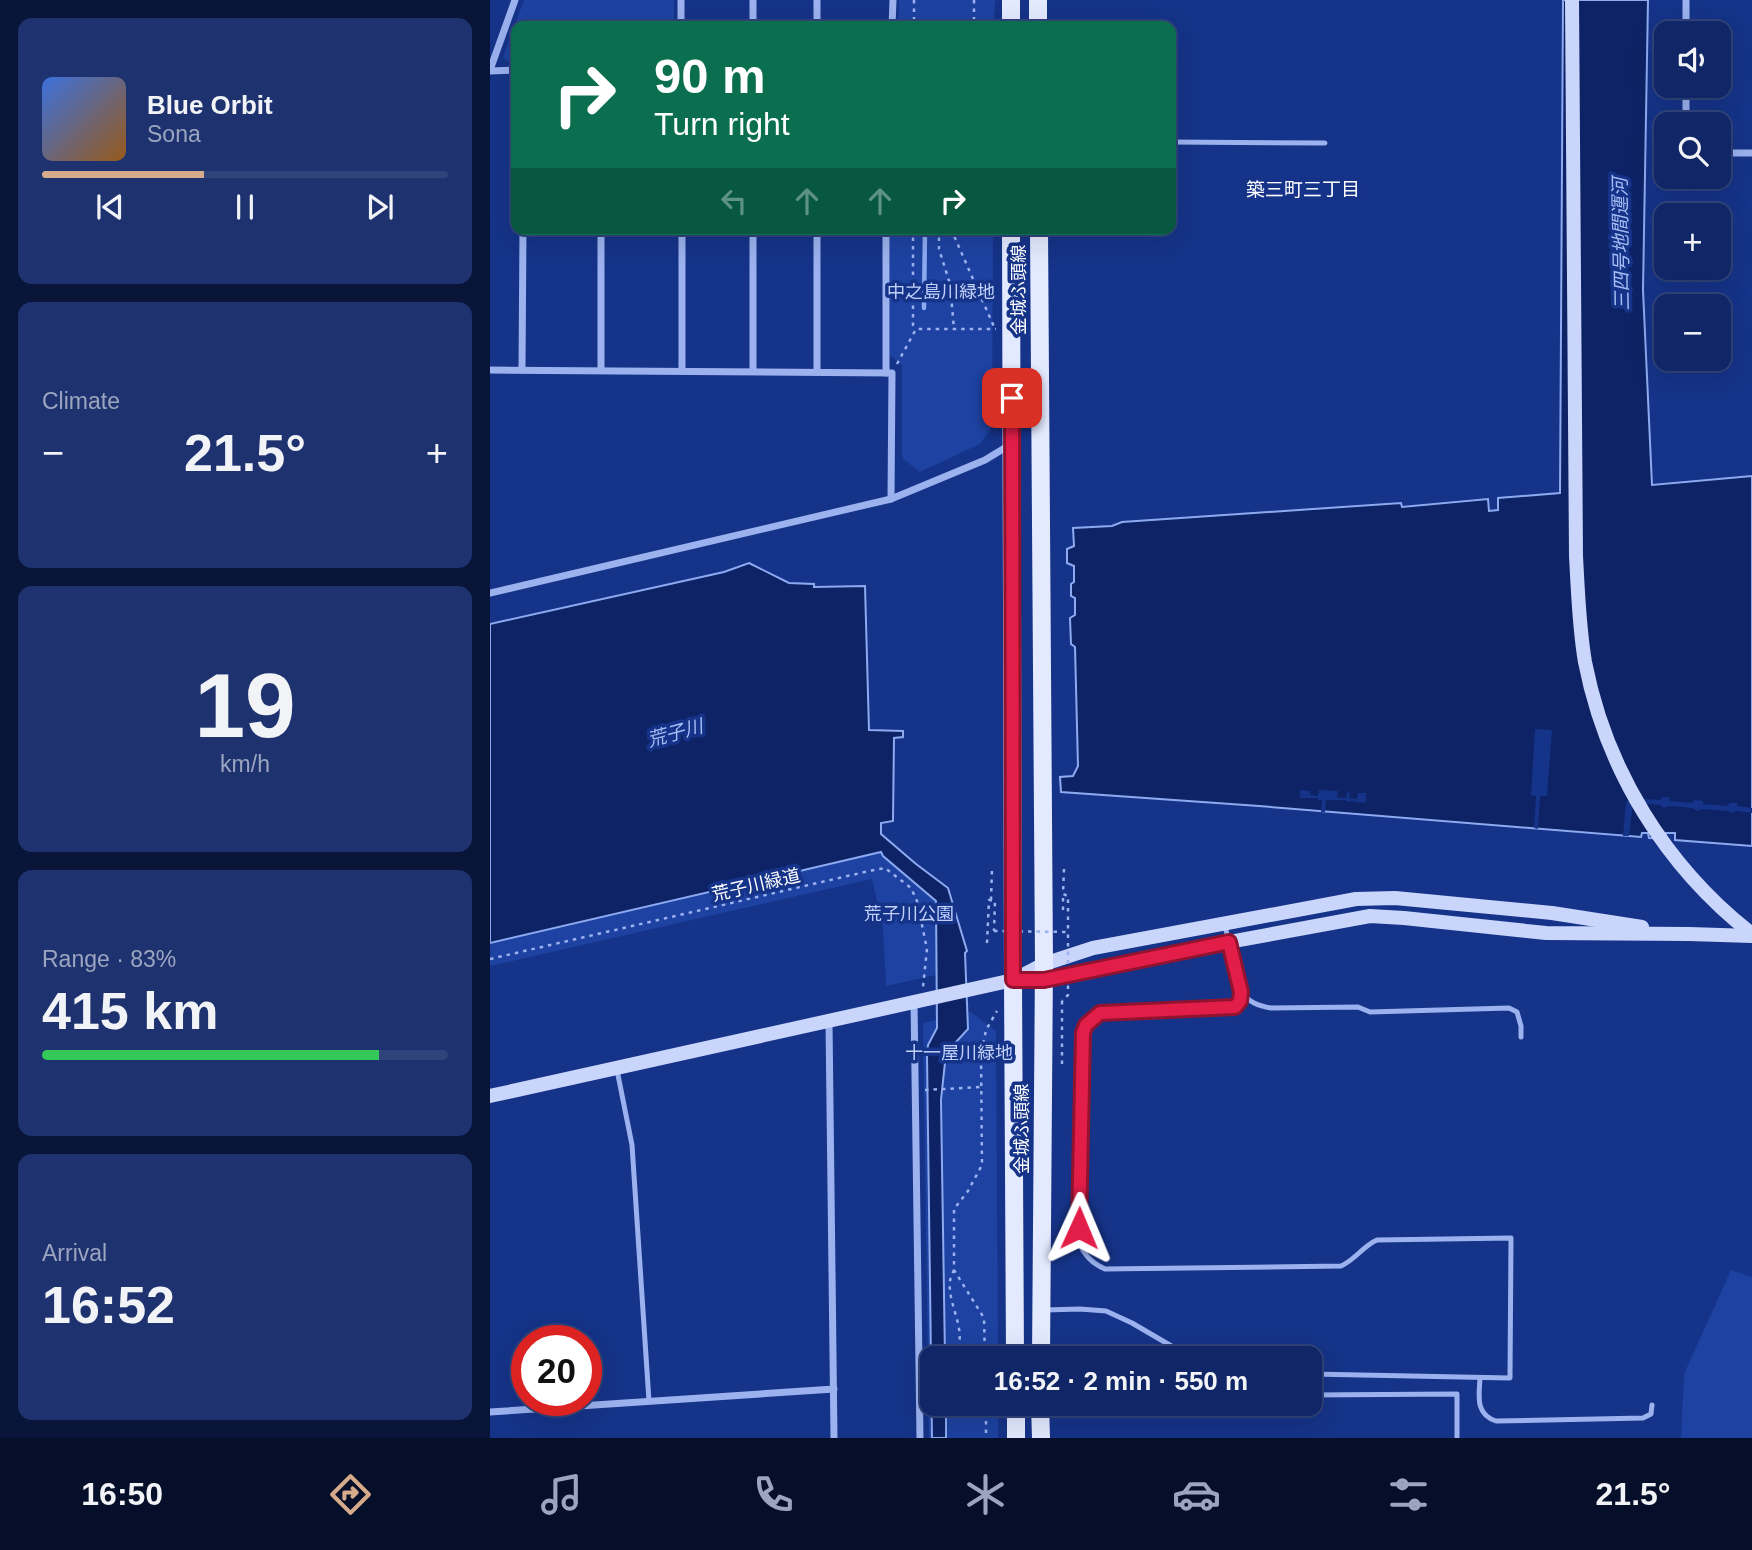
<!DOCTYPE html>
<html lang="en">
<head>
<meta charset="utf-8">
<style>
  :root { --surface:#102666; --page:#1e326f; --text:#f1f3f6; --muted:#9ca5bf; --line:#30437a; --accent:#d6ab8b }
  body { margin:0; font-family:Arial,"Noto Sans JP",sans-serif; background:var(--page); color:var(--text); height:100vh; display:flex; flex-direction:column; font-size:26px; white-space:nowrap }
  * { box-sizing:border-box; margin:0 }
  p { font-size:23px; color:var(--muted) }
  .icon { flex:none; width:38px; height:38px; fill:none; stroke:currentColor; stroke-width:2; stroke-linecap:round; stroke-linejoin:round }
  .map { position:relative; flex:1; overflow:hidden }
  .sheet { display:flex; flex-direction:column; gap:18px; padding:18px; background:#091538; width:490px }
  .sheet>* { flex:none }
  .banner { position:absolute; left:21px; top:21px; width:665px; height:214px; border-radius:14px; box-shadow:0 7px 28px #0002,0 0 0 2px var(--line); background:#0b6e4f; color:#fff; overflow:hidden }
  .buttons { position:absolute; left:1164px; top:21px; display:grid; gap:14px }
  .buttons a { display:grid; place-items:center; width:77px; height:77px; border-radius:14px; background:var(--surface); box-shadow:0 7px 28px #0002,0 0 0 2px var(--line); font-size:35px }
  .speed { position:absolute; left:21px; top:1325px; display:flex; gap:14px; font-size:35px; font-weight:700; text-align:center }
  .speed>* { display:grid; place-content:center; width:91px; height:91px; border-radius:50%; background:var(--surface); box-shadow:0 7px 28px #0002,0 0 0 2px var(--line); line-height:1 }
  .speed .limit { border:10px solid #d22; background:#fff; color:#111 }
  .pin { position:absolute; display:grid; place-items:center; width:60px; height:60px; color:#fff; margin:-30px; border-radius:14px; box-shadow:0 4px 10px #0006 }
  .me { position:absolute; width:77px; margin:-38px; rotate:1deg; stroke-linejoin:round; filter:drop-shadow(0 0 5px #0008) }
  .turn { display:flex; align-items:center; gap:24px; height:147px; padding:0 28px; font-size:32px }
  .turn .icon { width:91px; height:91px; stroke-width:2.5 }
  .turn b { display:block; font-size:49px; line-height:60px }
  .lanes { display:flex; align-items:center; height:66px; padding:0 28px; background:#0003; justify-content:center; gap:35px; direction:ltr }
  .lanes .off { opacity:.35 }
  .big { font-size:52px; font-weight:800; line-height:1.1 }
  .sheet .tile { flex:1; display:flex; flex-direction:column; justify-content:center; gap:10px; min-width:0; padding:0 24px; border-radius:14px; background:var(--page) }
  .sheet .dial { align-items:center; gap:0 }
  .dial b { font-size:91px; line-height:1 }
  .song { display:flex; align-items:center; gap:21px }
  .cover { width:84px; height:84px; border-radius:10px; background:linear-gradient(135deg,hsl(220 70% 55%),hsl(30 70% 35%)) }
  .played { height:7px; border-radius:4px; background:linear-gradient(90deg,var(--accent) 40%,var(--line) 40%) }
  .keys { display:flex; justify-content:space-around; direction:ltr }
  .heat { display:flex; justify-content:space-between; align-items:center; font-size:38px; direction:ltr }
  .charge { height:10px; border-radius:5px; background:linear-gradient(90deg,#34c759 83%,var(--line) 0) }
  .trip { position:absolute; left:430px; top:1346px; width:402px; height:70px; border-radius:14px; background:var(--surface); box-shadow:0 7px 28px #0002,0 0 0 2px var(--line); font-weight:800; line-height:70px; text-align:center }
  .menu { display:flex; height:112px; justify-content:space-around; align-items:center; background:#060f29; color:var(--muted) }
  .menu .icon { width:49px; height:49px }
  .menu .active { color:var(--accent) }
  .menu b { font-size:32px; color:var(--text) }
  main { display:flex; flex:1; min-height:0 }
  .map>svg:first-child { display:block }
  .green { fill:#1d42a1 }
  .water { fill:#0d2365; stroke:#8daaf1; stroke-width:2 }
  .pier { fill:#153388 }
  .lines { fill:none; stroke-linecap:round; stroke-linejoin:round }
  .stream { stroke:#8daaf1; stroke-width:4.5 }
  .path { stroke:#9bb2ef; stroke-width:2.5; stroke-dasharray:3.5 5; stroke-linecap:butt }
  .lane { stroke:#9bb2ef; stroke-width:5 }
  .street { stroke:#9bb2ef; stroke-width:7 }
  .secondary { stroke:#c9d5fa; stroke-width:14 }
  .primary { stroke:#e3e9ff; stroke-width:18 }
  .path-bridge { stroke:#9bb2ef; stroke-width:2.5; stroke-dasharray:3.5 5; stroke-linecap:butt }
  .route-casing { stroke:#92132f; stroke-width:18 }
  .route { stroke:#e11d48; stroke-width:12 }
  .labels { text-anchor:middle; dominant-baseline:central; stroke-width:7; stroke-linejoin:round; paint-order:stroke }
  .street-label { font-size:18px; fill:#fff; stroke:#153388 }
  .park-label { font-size:18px; fill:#c1d1fb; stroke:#153388 }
  .neighbourhood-label { font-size:19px; fill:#fff; stroke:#153388 }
  .water-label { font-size:19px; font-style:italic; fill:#a7bdf6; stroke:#153388 }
</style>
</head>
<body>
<main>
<section class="sheet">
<div class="tile">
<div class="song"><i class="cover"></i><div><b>Blue Orbit</b><p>Sona</p></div></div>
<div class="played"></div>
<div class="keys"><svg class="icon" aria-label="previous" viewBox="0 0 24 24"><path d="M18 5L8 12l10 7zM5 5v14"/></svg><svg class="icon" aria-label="pause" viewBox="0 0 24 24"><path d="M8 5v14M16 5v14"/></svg><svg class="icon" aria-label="next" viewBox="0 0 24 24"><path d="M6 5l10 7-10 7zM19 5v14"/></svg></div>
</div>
<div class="tile"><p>Climate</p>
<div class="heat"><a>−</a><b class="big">21.5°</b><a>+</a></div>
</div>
<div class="tile dial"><b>19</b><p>km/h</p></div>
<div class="tile"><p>Range · 83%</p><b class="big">415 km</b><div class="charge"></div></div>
<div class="tile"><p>Arrival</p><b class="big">16:52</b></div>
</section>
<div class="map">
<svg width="1262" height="1438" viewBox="0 0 1262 1438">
  <rect width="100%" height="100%" fill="#153388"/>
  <g class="green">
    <polygon points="34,0 184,0 184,26 26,26 26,61 17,61 13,57"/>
    <polygon points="409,0 505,0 504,26 408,26"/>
    <polygon points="400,229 503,229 502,427 490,444 430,472 413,459 412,456 412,365 400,355"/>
    <polygon points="391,852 393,856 446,901 446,975 396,986 393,927 382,879 0,966 0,943"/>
    <polygon points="481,1012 506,1031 508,1358 443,1358 443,1404 508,1404 508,1438 439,1438 433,1023"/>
    <polygon points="1241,1270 1262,1277 1262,1438 1191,1438 1194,1374"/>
  </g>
  <g class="water">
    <polygon points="1073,0 1158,0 1153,290 1162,485 1262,476 1262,846 1185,840 1185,833 1176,833 1175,839 1159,838 1158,833 1152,833 1151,837 769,806 571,792 570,777 583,776 588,766 585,647 581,644 580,618 585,615 585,598 581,596 581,584 584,582 584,566 577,563 577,549 584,546 583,528 622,526 632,522 911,503 912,507 998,499 999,511 1008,510 1008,498 1070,493"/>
    <polygon points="259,563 299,583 324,584 324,587 375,586 379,730 413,731 413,737 404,738 403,821 391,823 391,834 426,864 458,888 477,951 475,953 478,1029 456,1053 451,1100 455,1358 443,1358 443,1404 456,1404 456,1438 442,1438 437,1055 438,1045 447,1028 446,901 393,856 391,852 0,943 0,624 234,572"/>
  </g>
  <g class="pier">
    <polygon points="1045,729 1062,730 1057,796 1050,796 1048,829 1044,828 1046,796 1041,795"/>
    <polygon points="810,790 820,791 820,795 828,796 829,790 848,791 847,798 856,798 857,792 860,793 859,798 867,799 868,793 876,793 876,803 860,801 856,802 856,800 836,800 835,812 831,812 832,800 828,800 827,798 810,798"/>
    <polygon points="1172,797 1179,797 1180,801 1203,803 1204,800 1213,801 1213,804 1238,806 1239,803 1247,803 1247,806 1262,808 1262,813 1246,811 1242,813 1237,811 1212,809 1208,811 1202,808 1179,806 1174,808 1170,805 1143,803 1139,836 1133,836 1136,801 1140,801 1140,798 1171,800"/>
  </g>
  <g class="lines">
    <polyline class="stream" points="434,308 435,229"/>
    <g class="path">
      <polyline points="424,0 424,25"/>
      <polyline points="484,0 484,25"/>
      <polyline points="414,25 484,25"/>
      <polyline points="423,229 423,325 426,329"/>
      <polyline points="449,229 449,249 460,284 464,329"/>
      <polyline points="461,229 505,329"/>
      <polyline points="407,364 426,329 506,329"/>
      <polyline points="574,869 573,894 578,896 578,932"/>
      <polyline points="501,900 502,869"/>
      <polyline points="573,910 573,894"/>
      <polyline points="497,943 499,900 505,901 504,931"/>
      <polyline points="0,959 379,871 395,868 421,888 427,901 437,949 433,987"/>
      <polyline points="572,1064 572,1001"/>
      <polyline points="435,1090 491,1087"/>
      <path d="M 439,1357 L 459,1357 L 465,1355 C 479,1331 457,1305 460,1281 C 460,1279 463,1272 464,1270"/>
      <polyline points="495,1358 494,1318 464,1270 464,1209 478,1191 492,1165 491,1054 496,1030 507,1011"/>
      <polyline points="496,1404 496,1438"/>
    </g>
    <g class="lane">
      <polyline points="681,142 835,143"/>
      <path d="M 735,926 L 751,992 L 750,1001 L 745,1007 L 610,1013 L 596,1025 L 593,1033 L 589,1243 C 595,1256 602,1263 615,1269 L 851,1266 C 865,1260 873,1246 887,1240 L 1021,1238 L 1020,1378 L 821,1374"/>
      <path d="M 751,992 C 759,1002 768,1006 781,1008 L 868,1007 L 880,1012 L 1019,1008 L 1027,1012 L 1031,1026 L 1031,1037"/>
      <polyline points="127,1070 142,1145 159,1401"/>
      <polyline points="555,1310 590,1309 616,1311 642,1323 702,1358"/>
      <path d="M 990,1378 C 989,1396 985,1414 1006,1421 L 1153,1418 L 1161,1414 L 1162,1405"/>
      <polyline points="821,1395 967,1394 967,1438"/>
    </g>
    <g class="street">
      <polyline points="191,0 191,26"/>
      <polyline points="1196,0 1196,33"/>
      <polyline points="263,26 263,0"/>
      <polyline points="327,26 327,0"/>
      <polyline points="402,26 403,0"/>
      <polyline points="0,70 25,0"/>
      <polyline points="0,71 26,70"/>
      <polyline points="1196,86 1196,124"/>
      <polyline points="1228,153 1262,153"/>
      <polyline points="192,229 192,371"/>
      <polyline points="263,229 263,371"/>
      <polyline points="327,229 327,372"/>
      <polyline points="32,369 33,229"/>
      <polyline points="0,370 402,373 401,499"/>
      <polyline points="111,370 111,229"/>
      <polyline points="396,373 396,229"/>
      <polyline points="0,593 401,499 495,460 518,446"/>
      <polyline points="424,1002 430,1438"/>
      <polyline points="339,1022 344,1438"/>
      <polyline points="0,1412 344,1389"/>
    </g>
    <g class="secondary">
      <path d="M 1082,0 L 1086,556 C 1088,592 1089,627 1095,662 C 1116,770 1176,867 1262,934"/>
      <polyline points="527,978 554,964 603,948 866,899 905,898 1062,913 1152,927"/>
      <polyline points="0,1096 523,980 554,980 739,942 880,916 914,918 1056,933 1199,934 1262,936"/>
    </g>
    <g class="primary">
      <polyline points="548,0 548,26"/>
      <polyline points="521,26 521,0"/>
      <polyline points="521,229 523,980 525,1358"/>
      <polyline points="549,229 554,964 551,1358"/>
      <polyline points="526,1404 526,1438"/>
      <polyline points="550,1404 551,1438"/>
    </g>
    <polyline class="path-bridge" points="504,931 578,932 578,995 572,1001"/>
  </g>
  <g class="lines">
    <g class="route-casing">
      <polyline id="route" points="522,398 523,980 554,980 739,942 751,992 750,1001 745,1007 610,1013 596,1025 593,1033 589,1228"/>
    </g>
    <use href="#route" class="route"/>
  </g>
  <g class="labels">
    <g class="street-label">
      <text transform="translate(529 290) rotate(-90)">金城ふ頭線</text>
      <text transform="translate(266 885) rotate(-13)">荒子川緑道</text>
      <text transform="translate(532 1129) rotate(-90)">金城ふ頭線</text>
    </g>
    <g class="park-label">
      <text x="451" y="292">中之島川緑地</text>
      <text x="419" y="914">荒子川公園</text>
      <text x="469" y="1053">十一屋川緑地</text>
    </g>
    <g class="neighbourhood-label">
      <text x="813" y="189">築三町三丁目</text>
    </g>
    <g class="water-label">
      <text transform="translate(1131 244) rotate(-91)">三四号地間運河</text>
      <text transform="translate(185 733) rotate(-15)">荒子川</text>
    </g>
  </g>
</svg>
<div class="buttons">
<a><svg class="icon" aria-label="sound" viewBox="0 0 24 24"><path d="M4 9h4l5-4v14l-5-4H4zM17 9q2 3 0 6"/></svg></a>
<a><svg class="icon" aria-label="search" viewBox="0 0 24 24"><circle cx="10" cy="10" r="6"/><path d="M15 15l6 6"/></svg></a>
<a>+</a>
<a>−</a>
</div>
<div class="speed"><div class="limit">20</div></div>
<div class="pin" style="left:522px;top:398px;background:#d93025"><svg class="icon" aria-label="arrive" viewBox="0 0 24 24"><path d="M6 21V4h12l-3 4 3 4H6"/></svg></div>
<svg class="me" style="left:589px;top:1228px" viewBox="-20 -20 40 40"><path d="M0-17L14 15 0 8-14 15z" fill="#e11d48" stroke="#fff" stroke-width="4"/></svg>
<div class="trip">16:52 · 2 min · 550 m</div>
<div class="banner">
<div class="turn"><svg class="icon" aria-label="right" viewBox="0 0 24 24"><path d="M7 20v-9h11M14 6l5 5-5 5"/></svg><div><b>90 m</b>Turn right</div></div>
<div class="lanes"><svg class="icon off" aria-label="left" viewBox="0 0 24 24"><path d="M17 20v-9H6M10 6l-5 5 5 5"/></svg><svg class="icon off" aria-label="ahead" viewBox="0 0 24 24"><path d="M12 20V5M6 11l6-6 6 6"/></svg><svg class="icon off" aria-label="ahead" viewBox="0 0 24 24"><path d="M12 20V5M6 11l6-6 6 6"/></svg><svg class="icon" aria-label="right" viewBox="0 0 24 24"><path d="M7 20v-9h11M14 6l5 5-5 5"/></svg></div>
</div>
</div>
</main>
<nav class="menu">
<b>16:50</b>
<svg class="icon active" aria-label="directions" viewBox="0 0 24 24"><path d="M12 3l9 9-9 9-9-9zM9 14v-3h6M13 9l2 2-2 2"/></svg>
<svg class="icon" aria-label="music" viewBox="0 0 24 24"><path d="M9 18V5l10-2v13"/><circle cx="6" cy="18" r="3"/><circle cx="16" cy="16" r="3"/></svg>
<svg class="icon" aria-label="phone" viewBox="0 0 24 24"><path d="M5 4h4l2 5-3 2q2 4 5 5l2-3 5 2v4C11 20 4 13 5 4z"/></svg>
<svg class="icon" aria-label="climate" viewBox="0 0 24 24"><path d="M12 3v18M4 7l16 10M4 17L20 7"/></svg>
<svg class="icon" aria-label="car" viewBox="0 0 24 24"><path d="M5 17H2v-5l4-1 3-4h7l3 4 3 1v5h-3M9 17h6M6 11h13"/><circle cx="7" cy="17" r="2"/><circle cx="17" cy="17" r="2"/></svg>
<svg class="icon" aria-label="filters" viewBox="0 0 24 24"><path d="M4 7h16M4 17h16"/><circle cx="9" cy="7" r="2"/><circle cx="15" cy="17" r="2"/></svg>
<b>21.5°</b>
</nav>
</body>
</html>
